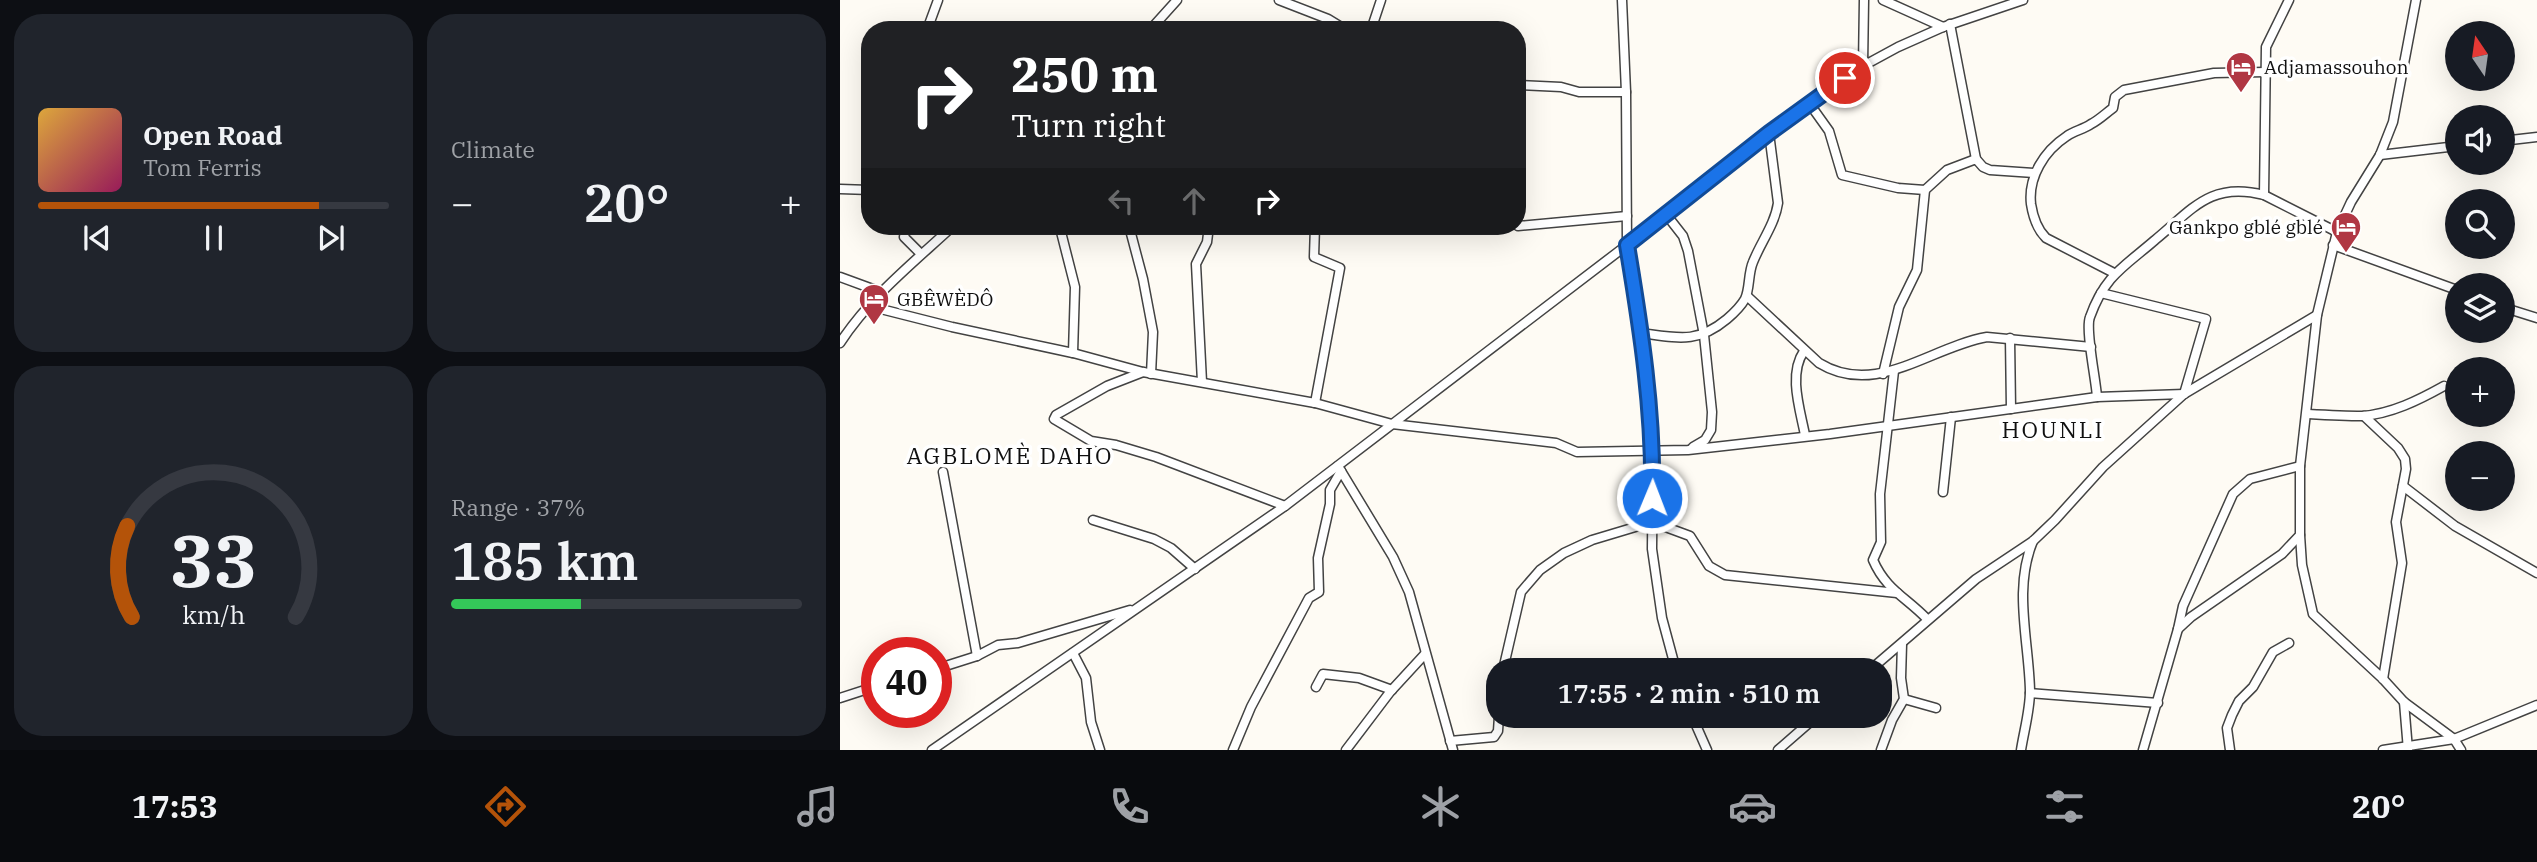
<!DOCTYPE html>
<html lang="en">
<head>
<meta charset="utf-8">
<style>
  :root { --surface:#171b24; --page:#20242c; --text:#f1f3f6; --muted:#9ea1a6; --line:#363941; --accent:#b45309 }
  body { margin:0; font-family:"IBM Plex Serif",serif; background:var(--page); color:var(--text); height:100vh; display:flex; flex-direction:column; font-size:26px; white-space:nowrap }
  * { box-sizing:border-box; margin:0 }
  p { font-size:23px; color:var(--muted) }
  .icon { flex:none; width:38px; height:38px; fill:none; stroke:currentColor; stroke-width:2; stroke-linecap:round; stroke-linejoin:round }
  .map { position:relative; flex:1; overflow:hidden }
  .details { display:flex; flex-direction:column; gap:14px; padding:14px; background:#0d0f14; width:840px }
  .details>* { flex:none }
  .top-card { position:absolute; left:21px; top:21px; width:665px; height:214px; border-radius:28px; box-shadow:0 7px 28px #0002; background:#202124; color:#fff; overflow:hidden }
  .needle { width:46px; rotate:347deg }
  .tools { position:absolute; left:1605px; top:21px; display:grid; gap:14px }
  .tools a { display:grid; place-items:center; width:70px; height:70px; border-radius:50%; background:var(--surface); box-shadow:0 7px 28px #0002; font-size:35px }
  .speed { position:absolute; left:21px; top:637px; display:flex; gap:14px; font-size:35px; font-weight:700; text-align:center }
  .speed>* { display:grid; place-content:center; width:91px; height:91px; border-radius:50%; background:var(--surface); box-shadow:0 7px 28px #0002; line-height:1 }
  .speed .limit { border:10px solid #d22; background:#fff; color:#111 }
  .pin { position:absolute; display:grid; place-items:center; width:60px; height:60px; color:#fff; margin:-30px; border:4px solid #fff; border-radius:50%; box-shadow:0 2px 7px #0007 }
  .me { position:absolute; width:77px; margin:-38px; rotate:1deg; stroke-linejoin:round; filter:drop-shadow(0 0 5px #0008) }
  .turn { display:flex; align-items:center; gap:24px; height:147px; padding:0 35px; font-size:32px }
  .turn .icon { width:91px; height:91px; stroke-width:2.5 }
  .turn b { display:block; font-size:49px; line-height:60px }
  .lanes { display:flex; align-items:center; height:66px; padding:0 35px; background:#0003; justify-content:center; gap:35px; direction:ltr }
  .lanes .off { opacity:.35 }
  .big { font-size:52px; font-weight:600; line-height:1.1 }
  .details .card { flex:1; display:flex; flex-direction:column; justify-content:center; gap:10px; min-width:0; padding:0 24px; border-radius:28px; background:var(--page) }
  .details .dial { align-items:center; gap:0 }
  .dial svg { height:182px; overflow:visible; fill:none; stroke:var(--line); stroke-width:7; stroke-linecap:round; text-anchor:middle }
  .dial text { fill:var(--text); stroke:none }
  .song { display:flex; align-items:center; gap:21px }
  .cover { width:84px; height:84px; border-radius:10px; background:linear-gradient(135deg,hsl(40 70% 55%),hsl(330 70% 35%)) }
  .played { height:7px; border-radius:4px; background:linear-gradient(90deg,var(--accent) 80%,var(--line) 80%) }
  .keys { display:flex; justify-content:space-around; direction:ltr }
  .heat { display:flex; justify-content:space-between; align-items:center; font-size:38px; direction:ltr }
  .charge { height:10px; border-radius:5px; background:linear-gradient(90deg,#34c759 37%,var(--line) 0) }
  .details .tiles { flex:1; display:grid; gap:14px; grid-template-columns:repeat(2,1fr) }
  .trip { position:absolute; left:646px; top:658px; width:406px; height:70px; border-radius:28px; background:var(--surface); box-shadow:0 7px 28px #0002; font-weight:600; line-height:70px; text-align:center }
  .tabs { display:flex; height:112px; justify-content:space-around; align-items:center; background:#090b0e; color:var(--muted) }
  .tabs .icon { width:49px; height:49px }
  .tabs .active { color:var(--accent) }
  .tabs b { font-size:32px; color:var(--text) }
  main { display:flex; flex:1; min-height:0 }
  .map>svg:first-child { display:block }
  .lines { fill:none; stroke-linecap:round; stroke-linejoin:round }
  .minor-casing { stroke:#434343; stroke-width:11 }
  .minor { stroke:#fff; stroke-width:8 }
  .route-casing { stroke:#114b97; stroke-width:18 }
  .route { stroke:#1a73e8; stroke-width:12 }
  .labels { text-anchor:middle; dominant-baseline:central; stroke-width:7; stroke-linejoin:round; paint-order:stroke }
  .poi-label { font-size:19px; fill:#101010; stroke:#fff; text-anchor:start }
  .quarter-label { font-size:23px; letter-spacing:2px; fill:#101010; stroke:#fff }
</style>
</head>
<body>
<main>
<section class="details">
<div class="tiles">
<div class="card">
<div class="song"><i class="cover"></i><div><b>Open Road</b><p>Tom Ferris</p></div></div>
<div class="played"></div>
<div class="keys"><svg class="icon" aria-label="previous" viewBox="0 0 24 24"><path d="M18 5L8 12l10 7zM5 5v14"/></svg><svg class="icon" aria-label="pause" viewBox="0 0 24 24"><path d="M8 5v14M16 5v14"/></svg><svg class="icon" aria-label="next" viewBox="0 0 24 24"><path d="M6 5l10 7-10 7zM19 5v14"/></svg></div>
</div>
<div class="card"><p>Climate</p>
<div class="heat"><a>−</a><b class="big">20°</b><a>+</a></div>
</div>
<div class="card dial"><svg viewBox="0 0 100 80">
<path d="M14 69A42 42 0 1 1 86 69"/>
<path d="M14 69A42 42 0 0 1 12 29" stroke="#b45309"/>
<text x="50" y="56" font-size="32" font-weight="700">33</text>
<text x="50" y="72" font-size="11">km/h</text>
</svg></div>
<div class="card"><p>Range · 37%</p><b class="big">185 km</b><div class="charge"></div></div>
</div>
</section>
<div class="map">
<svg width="1697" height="750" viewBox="0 0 1697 750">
  <rect width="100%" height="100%" fill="#fefbf4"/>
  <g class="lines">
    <g class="minor-casing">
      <g id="minor">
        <polyline points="439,0 488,19 506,30"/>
        <polyline points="782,0 786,92 787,245 801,333 813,452 812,549 822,618 836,670"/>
        <polyline points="1043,0 1103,27"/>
        <polyline points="1110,24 1136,159"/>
        <polyline points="87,30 98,0"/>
        <polyline points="310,30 337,0"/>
        <polyline points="531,30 541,0"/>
        <polyline points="1023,66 1024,0"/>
        <polyline points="677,85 721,87 739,92 786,92"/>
        <polyline points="969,103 989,131 1002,175 1058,188 1085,190"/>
        <polyline points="1662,141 1697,137"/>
        <polyline points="1540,155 1617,146"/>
        <polyline points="0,189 30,190"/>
        <polyline points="1424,195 1426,47 1449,0"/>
        <polyline points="825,213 843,236 848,251 864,335 872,412 871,430 865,440 853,447"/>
        <polyline points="66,226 64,237 81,254"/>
        <polyline points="193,226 220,228 235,287 233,353"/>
        <polyline points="289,226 303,279 313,332 311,374"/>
        <polyline points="475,226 474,257 500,268 475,403"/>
        <polyline points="678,226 787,216"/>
        <polyline points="1493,245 1617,290"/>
        <path d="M 1274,273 L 1206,238 C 1197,229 1193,217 1191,204 C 1188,177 1204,151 1227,136 C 1234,131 1244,129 1251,124 C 1259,120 1266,113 1273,108 L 1275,97 L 1284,90 L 1374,73 L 1426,72"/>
        <polyline points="0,277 41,292"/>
        <polyline points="1261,293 1366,319 1344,394"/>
        <path d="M 907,296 L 979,363 C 1036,398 1090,347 1147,337 L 1251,347"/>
        <polyline points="29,306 112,327 233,353 303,372 475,403 552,424 716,443 737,452 848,450 990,434 1257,397 1344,394"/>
        <polyline points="1662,307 1697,318"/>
        <path d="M 801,333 C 838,338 857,344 887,319 C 894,313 901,306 905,299 C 910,289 908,273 913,262 C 921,242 935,224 938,203 L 929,133"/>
        <polyline points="1170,338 1171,409"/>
        <path d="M 0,343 C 30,297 73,263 113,226"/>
        <path d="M 964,351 C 948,374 960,409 965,435"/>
        <path d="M 1054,371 L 1040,494 L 1041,542 L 1033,560 C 1046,590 1066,597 1087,619"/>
        <polyline points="303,372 267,386 216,415 214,419 251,441 276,445 316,457 445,506"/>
        <polyline points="1043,374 1059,307 1077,270 1085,190 1107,170 1136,159 1143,167 1150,170 1194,173"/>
        <polyline points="362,382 356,264 367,242 369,226"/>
        <path d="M 1257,397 C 1256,380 1245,329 1250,317 C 1265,275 1284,267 1315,240 C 1352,210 1370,181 1424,195 L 1497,232"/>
        <path d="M 1468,414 C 1486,415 1504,416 1522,416 C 1551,414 1579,400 1604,386"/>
        <polyline points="1524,416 1558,448 1565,459 1566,469 1556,522 1562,563 1543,679"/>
        <polyline points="498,466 553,557 569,592 613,750"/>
        <polyline points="103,472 137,656"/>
        <polyline points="1563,486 1615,526 1697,573"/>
        <polyline points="1103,492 1111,417"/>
        <polyline points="253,520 314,539 331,548 355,569"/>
        <polyline points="1460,535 1462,565 1473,614 1543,679 1564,702 1614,739 1621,750"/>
        <polyline points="1338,629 1343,606 1393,494 1410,479 1460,466"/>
        <polyline points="233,653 246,678 251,722 260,750"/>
        <polyline points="96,669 137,656 158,645 178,643 290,610"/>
        <polyline points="663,670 681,592 700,570 724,553 752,540 812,522 850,536 869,566 885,575 1057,593"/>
        <polyline points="1030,670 1136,579 1193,541 1215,520 1263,467 1344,394 1477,315"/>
        <polyline points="476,687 483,674 519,678 552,690"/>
        <polyline points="1190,693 1318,703"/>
        <polyline points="0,698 37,686"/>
        <polyline points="1064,699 1096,708"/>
        <polyline points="1564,702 1568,750"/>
        <polyline points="852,716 867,750"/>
        <polyline points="610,741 654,737 658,731 659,716"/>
        <polyline points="92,750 445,506 787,245 929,133 1023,66 1058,47 1103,27 1183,0"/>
        <polyline points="393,750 411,707 469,598 479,592 478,558 490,504 490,490 501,471"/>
        <polyline points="506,750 550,692 585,654"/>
        <polyline points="938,750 977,716"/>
        <polyline points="1041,750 1052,720 1064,699 1061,678 1062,644"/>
        <path d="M 1181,750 C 1184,731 1190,710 1190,691 C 1189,641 1173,589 1193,541"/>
        <polyline points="1303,750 1338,629 1351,617 1442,554 1460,535 1460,466 1477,315 1497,232 1511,202 1540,155 1553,122 1576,0"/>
        <polyline points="1390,750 1387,728 1392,715 1399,701 1413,687 1433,652 1449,643"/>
        <polyline points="1543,750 1614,739 1697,705"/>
      </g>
    </g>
    <use href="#minor" class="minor"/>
  </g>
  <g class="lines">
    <g class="route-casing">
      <path id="route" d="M 812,498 C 814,413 801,329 787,245 L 929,133 L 1005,78"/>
    </g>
    <use href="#route" class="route"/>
  </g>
  <defs>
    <g id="hotel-pin" transform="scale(1.575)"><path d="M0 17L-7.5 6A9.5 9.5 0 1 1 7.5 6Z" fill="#b03743" stroke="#fff"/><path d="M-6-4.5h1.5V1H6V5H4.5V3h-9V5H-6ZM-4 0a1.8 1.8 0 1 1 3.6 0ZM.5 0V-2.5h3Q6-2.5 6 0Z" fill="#fff"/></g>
  </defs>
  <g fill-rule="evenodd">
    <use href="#hotel-pin" x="1401" y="67"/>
    <use href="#hotel-pin" x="1506" y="227"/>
    <use href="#hotel-pin" x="34" y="299"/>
  </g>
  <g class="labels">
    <g class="poi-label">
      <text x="1424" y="67">Adjamassouhon</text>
      <text x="1483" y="227" text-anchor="end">Gankpo gblé gblé</text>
      <text x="57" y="299">GBÊWÈDÔ</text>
    </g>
    <g class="quarter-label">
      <text x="1213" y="429">HOUNLI</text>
      <text x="170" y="455">AGBLOMÈ DAHO</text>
    </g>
  </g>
</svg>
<div class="tools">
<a><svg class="needle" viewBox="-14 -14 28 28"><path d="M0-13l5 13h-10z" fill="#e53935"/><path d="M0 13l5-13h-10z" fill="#9ea1a6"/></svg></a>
<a><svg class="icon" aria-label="sound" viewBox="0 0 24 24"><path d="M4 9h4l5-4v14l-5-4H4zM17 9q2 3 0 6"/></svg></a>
<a><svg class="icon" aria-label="search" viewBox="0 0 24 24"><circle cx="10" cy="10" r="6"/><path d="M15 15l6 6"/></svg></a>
<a><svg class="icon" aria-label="layers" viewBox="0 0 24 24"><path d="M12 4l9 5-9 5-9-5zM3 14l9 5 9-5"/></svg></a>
<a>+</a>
<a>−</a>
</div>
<div class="speed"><div class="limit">40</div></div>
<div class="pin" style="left:1005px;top:78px;background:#d93025"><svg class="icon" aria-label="arrive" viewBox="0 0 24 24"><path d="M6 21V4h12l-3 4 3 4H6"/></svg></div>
<svg class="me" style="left:812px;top:498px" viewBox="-20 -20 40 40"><circle r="17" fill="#1a73e8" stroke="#fff" stroke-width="3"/><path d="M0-11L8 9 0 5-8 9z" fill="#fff"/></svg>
<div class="trip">17:55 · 2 min · 510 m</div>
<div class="top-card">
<div class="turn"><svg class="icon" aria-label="right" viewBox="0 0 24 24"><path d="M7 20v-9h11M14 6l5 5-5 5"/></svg><div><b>250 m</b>Turn right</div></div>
<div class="lanes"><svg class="icon off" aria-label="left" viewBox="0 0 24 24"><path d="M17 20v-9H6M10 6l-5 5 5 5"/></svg><svg class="icon off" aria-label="ahead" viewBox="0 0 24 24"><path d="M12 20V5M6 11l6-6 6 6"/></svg><svg class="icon" aria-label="right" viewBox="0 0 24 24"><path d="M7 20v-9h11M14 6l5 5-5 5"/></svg></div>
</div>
</div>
</main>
<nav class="tabs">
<b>17:53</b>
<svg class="icon active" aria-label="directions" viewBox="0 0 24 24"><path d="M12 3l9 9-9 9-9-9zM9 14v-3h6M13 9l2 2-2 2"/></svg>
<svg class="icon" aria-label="music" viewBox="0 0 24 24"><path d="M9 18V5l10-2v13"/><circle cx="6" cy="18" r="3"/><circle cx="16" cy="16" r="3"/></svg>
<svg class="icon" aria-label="phone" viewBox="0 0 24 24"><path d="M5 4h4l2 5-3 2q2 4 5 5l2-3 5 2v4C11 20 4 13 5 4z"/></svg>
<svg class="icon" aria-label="climate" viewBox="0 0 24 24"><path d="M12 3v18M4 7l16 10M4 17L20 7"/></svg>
<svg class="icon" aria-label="car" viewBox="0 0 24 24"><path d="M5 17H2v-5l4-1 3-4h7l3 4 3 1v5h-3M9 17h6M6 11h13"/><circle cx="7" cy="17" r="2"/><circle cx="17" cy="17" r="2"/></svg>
<svg class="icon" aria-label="filters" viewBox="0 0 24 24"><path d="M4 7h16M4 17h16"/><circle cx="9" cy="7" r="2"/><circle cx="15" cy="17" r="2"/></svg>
<b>20°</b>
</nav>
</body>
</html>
